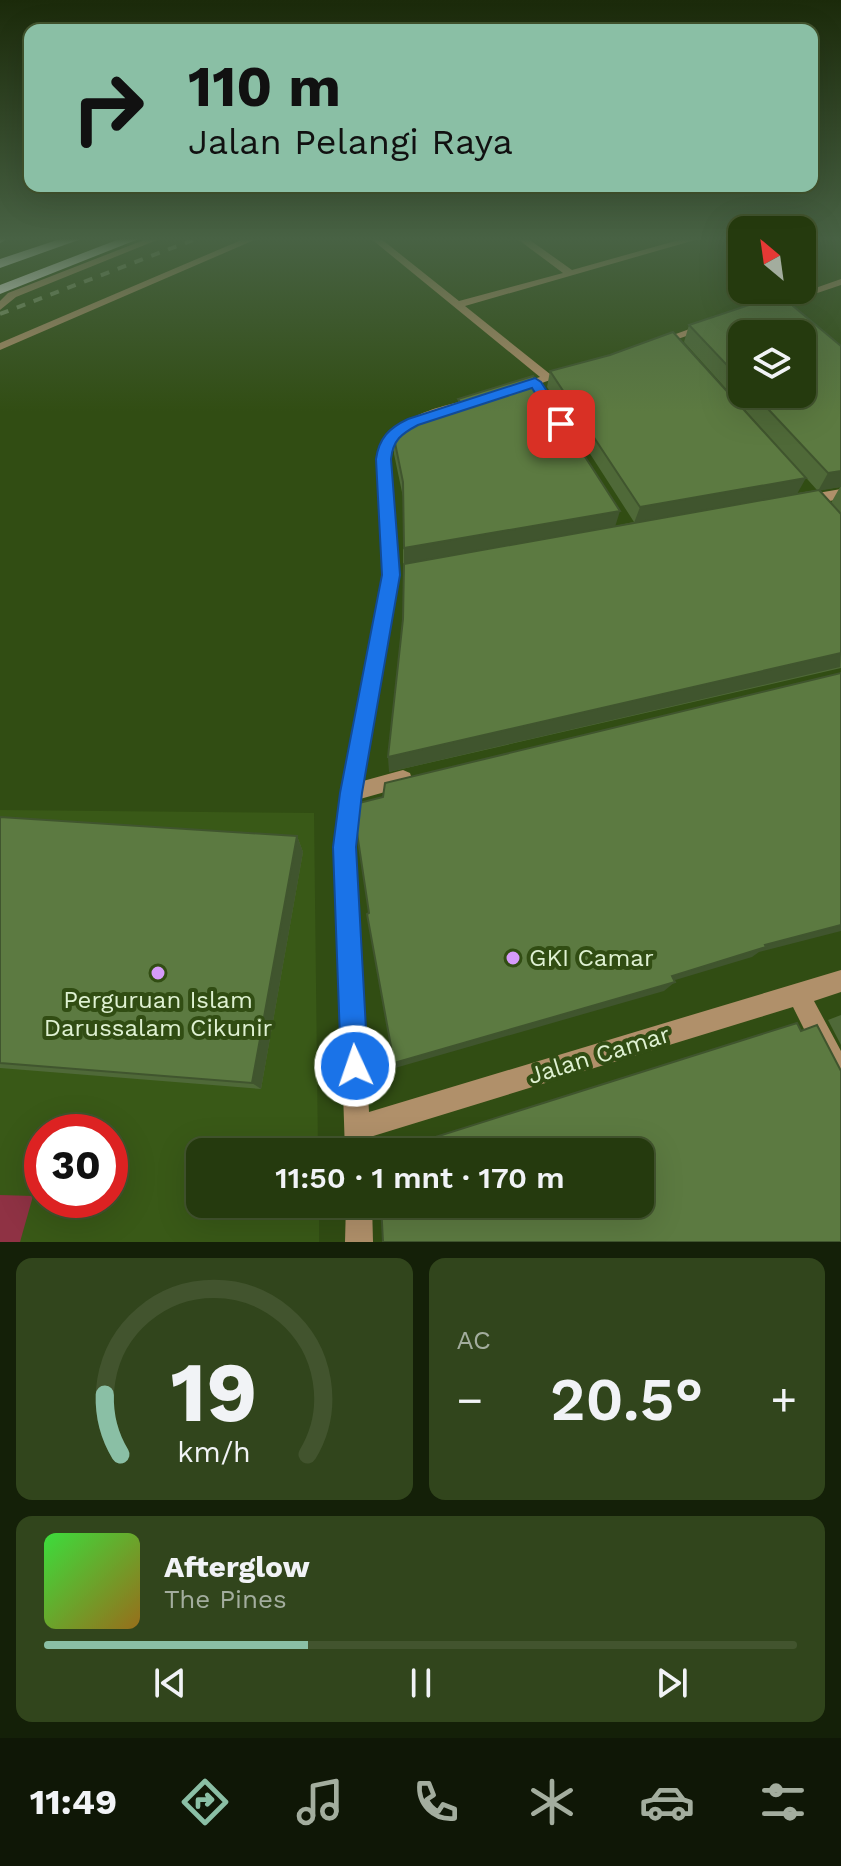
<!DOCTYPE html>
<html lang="id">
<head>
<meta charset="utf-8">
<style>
  :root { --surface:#253a0e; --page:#31451c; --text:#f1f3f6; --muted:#a3ad9e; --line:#42542e; --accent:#8abfa5 }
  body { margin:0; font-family:"Work Sans",sans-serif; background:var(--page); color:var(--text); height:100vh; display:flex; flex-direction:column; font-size:30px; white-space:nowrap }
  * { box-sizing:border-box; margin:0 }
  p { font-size:26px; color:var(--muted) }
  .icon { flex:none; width:44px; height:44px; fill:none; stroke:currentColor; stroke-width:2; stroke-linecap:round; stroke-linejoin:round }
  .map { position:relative; height:1242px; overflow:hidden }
  .sheet { display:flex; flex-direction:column; gap:16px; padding:16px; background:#142008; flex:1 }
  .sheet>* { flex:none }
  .top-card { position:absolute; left:24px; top:24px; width:794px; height:168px; border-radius:16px; box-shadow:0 8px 32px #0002,0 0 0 2px var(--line); background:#8abfa5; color:#111; overflow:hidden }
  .needle { width:52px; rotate:331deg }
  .fabs { position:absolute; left:728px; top:216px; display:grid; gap:16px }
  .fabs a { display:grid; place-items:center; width:88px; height:88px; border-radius:16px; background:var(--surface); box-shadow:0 8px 32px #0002,0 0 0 2px var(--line); font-size:40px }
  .speed { position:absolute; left:24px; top:1114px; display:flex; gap:16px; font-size:40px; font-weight:700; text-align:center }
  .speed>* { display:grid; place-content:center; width:104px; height:104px; border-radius:50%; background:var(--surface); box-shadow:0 8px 32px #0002,0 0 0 2px var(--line); line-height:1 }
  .speed .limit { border:12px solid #d22; background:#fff; color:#111 }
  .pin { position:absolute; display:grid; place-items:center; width:68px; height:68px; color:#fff; margin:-34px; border-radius:16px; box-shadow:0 4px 12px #0006 }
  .me { position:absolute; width:88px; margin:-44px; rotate:357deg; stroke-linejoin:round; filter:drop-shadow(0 0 6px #0008) }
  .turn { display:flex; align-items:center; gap:28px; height:168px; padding:0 32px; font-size:36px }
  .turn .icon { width:104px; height:104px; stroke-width:2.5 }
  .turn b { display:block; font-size:56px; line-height:68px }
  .big { font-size:60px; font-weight:600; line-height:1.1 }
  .sheet .widget { flex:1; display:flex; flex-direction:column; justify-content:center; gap:12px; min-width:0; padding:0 28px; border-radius:16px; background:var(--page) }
  .sheet .dial { align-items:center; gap:0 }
  .dial svg { height:208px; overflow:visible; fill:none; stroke:var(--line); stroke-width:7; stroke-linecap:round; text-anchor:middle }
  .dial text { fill:var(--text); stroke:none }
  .song { display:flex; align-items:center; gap:24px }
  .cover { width:96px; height:96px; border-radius:12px; background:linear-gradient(135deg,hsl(120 70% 55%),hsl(40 70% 35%)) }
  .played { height:8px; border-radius:4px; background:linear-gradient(90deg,var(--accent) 35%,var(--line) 35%) }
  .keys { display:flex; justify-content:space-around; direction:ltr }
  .heat { display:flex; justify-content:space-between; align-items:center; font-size:44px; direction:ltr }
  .sheet .tiles { flex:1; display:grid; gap:16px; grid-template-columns:1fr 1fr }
  .widget:last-child { grid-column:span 2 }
  .trip { position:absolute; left:186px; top:1138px; width:468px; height:80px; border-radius:16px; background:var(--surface); box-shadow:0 8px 32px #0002,0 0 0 2px var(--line); font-weight:600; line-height:80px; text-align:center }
  .dock { display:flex; height:128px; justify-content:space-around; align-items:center; background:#0f1706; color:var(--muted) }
  .dock .icon { width:56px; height:56px }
  .dock .active { color:var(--accent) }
  .dock b { font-size:36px; color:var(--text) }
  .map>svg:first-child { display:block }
  .built { fill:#395917; fill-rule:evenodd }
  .green { fill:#8f3244 }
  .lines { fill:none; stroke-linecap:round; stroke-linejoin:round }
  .minor { fill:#b0906a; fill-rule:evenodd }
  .tertiary { fill:#b0906a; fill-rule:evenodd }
  .motorway { fill:#fff; fill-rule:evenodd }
  .rail { stroke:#7f9769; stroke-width:4; stroke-dasharray:9 9; stroke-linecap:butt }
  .wall { fill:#4f6938; fill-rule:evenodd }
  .shaded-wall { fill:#40552e }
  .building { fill:#5c7a41; stroke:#40552e; stroke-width:2 }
  .route { fill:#1a73e8; stroke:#114b97; stroke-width:2 }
  .poi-dot { fill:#d69bfa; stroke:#314d13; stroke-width:3 }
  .labels { text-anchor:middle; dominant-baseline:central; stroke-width:8; stroke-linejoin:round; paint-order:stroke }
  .near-poi-label { font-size:24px; fill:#dff1d2; stroke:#314d13; text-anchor:start }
  .near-street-label { font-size:24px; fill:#dff1d2; stroke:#314d13 }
</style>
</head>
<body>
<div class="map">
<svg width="841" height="1242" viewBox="0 0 841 1242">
  <rect width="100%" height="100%" fill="#314d13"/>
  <path class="built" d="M 0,810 L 314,813 L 318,1152 L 200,1152 L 200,1204 L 319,1204 L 319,1242 L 0,1242 ZM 42,1132 L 110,1132 L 110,1200 L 42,1200 Z"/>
  <polygon class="green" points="0,1195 33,1196 20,1242 0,1242"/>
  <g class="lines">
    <g class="minor">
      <polygon points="370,238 380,238 459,301 563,273 516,238 527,238 572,270 686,238 702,238 465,306 550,374 570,368 576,371 519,391 515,389 515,385 540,377"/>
      <polygon points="841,279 841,285 770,309 761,307"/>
      <polygon points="706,323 710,324 710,328 660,345 651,343"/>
      <path d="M 478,397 L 484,401 L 482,404 C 446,414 402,419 390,459 L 399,575 L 363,781 L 403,770 L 410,773 L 412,779 L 410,785 L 360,799 L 355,847 L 369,1112 L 841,970 L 841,992 L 814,1001 L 841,1051 L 841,1088 L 832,1085 L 793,1007 L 370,1137 L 371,1152 L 345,1152 L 335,847 L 341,793 L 383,575 L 376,459 C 391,414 438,408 478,397 Z"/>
      <polygon points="841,489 841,499 806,505 799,500 806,495"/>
      <polygon points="346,1204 372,1204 373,1242 345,1242"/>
    </g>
    <g class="tertiary">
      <polygon points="149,238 162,238 16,297 0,310 0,301 8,293"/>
      <polygon points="246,238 259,238 0,350 0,343"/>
    </g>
    <g class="motorway">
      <polygon points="0,238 9,238 0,243"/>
      <polygon points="63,238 84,238 0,268 0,259"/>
      <polygon points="122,238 141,238 0,294 0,285"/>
    </g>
    <polyline class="rail" points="0,314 198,238"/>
  </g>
  <g class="wall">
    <path d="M 689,325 L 841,346 L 841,668 L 389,772 L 403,619 L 403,497 L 394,454 L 394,438 L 458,410 L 458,399 L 615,526 L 634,522 L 547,387 L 550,371 L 798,493 L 817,490 L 684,342 ZM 742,334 L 802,394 L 742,394 ZM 840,487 L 831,503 L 820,490 Z"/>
    <polygon points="0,817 297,836 303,852 261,1089 0,1068"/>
    <polygon points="841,1015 841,1045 828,1020"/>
  </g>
  <g class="shaded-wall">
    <polygon points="841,471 841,487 818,491 828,473"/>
    <polygon points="806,478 797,494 634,523 640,507"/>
    <polygon points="620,511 615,527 404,564 404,548"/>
    <polygon points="841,653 840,667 389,772 388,757"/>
    <polygon points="297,836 303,852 261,1089 252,1083"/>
    <polygon points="841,925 841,931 759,952 752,957 662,984 672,976 765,945"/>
    <polygon points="675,982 664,991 395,1068 394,1063"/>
  </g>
  <g class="building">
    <polygon points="773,297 787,301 841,346 841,471 828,473 754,394 802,394 802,334 742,334 742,381 689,325"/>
    <polygon points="673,332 806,478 640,507 550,371 610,355"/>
    <polygon points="533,376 620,511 404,548 403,482 394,438 395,431 409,419 464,408 458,399"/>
    <polygon points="819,490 841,514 841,653 388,757 403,619 404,564"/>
    <polygon points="841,673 841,925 765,945 766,947 672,976 675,982 394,1063 367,914 369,913 356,826 359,803 383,797 385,783"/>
    <polygon points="0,817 297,836 252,1083 0,1063"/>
    <polygon points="797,1023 801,1031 817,1025 841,1071 841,1242 383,1242 381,1204 640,1204 640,1152 388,1152"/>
  </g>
  <linearGradient id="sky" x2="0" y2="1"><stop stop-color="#1b2a0a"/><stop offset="0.58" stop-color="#486244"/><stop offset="1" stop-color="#486244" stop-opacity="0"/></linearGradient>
  <rect width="841" height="412" fill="url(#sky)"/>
  <path class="route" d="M 535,378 L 541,382 L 568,424 L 566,427 L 556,427 L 532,388 L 418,425 C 401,434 393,440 391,459 L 400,575 L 362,793 L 356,847 L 368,1066 L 364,1076 L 355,1080 L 345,1076 L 341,1066 L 333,847 L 340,793 L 382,575 L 376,459 C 379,438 389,428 408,419 Z"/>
  <g class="poi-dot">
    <circle cx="513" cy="958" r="8"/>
    <circle cx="158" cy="973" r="8"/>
  </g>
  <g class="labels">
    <g class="near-poi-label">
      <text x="529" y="958">GKI Camar</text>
      <text x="158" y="1000" text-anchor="middle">Perguruan Islam<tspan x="158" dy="28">Darussalam Cikunir</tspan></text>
    </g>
    <g class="near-street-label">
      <text transform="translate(599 1055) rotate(-17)">Jalan Camar</text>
    </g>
  </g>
</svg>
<div class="fabs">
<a><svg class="needle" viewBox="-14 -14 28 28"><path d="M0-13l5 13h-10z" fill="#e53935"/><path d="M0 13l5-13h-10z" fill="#a3ad9e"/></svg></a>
<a><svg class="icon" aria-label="layers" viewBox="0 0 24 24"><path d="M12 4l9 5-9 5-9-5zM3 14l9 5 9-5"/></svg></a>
</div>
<div class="speed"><div class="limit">30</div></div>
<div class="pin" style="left:561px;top:424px;background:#d93025"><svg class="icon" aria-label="arrive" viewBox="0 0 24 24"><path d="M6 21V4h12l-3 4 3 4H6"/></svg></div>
<svg class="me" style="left:355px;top:1066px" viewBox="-20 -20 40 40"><circle r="17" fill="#1a73e8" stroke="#fff" stroke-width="3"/><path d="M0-11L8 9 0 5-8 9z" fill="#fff"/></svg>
<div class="trip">11:50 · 1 mnt · 170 m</div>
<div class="top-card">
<div class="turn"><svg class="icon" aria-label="right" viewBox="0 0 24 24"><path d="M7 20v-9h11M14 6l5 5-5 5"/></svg><div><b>110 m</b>Jalan Pelangi Raya</div></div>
</div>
</div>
<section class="sheet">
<div class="tiles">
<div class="widget dial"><svg viewBox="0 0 100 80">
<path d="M14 69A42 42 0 1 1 86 69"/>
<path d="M14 69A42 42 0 0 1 8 46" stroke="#8abfa5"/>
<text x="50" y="56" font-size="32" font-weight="700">19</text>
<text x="50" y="72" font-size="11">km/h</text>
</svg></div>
<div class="widget"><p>AC</p>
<div class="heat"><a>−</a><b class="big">20.5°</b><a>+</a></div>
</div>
<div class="widget">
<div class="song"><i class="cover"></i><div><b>Afterglow</b><p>The Pines</p></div></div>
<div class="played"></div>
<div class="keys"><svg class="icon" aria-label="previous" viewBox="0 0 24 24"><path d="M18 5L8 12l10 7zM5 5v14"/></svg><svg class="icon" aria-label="pause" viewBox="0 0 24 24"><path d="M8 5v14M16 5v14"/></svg><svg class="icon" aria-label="next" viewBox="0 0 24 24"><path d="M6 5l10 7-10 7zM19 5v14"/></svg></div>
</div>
</div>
</section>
<nav class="dock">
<b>11:49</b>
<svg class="icon active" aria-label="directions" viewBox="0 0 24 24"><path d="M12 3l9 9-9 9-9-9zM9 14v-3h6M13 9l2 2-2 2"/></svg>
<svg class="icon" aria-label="music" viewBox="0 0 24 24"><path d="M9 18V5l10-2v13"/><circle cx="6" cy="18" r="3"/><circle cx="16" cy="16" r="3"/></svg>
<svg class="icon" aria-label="phone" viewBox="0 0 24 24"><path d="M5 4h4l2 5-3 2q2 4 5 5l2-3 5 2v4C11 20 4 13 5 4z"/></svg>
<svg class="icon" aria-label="climate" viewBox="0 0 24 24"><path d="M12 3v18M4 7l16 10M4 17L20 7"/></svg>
<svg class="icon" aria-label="car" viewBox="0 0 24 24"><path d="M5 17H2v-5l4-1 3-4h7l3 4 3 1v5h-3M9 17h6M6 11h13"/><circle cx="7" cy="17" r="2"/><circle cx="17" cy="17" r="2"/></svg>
<svg class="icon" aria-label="filters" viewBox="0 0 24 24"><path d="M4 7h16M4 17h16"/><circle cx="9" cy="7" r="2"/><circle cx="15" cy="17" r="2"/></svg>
</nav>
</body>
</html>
